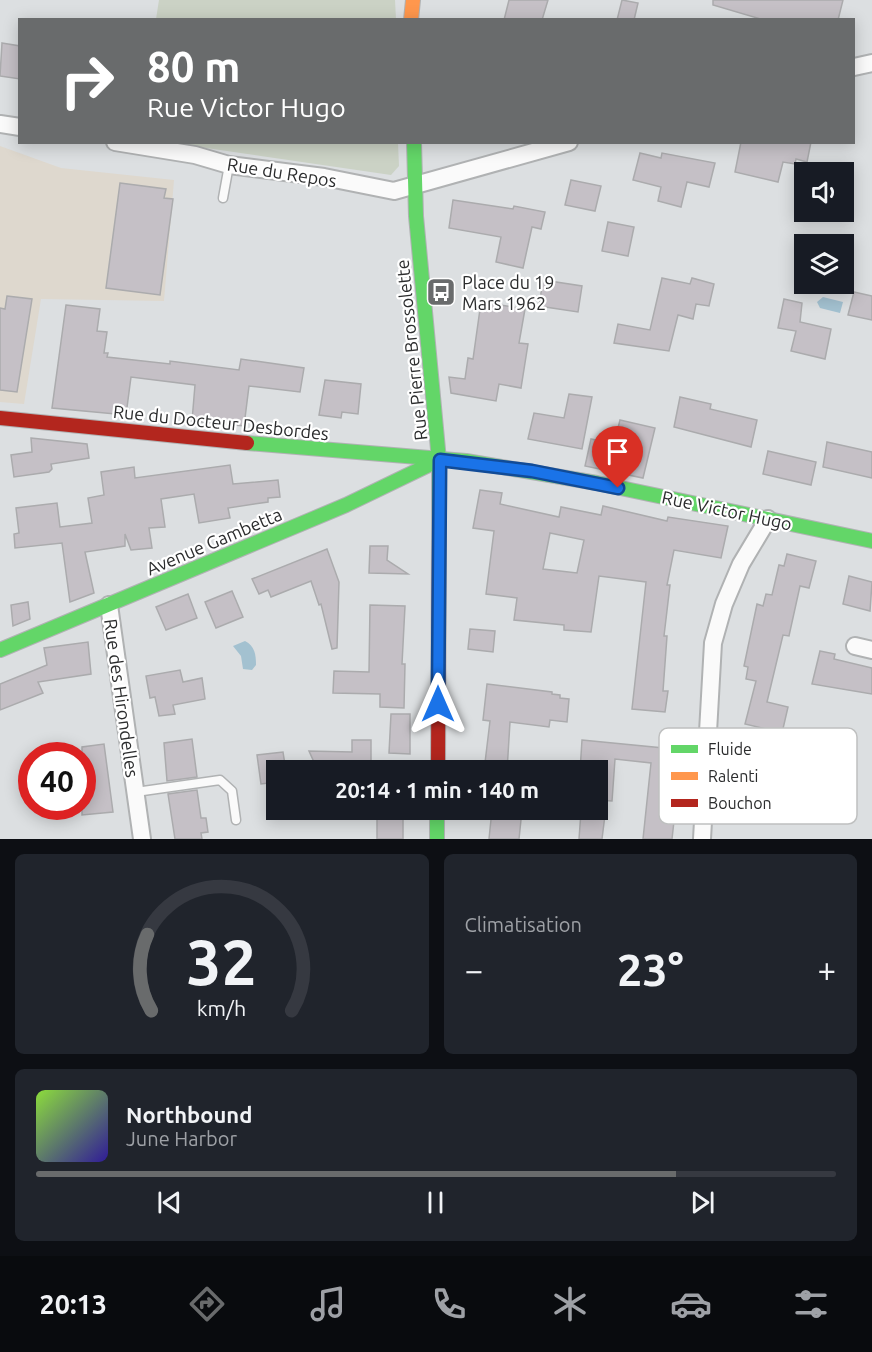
<!DOCTYPE html>
<html lang="fr">
<head>
<meta charset="utf-8">
<style>
  :root { --surface:#171b24; --page:#20242c; --text:#f1f3f6; --muted:#9ea1a6; --line:#363941; --accent:#696b6c }
  body { margin:0; font-family:Ubuntu,sans-serif; background:var(--page); color:var(--text); height:100vh; display:flex; flex-direction:column; font-size:22px; white-space:nowrap }
  * { box-sizing:border-box; margin:0 }
  p { font-size:20px; color:var(--muted) }
  .icon { flex:none; width:33px; height:33px; fill:none; stroke:currentColor; stroke-width:2; stroke-linecap:round; stroke-linejoin:round }
  .map { position:relative; height:839px; overflow:hidden }
  .side { display:flex; flex-direction:column; gap:15px; padding:15px; background:#0d0f14; flex:1 }
  .side>* { flex:none }
  .guide { position:absolute; left:18px; top:18px; width:837px; height:126px; border-radius:0px; box-shadow:0 3px 15px #0003; background:#696b6c; color:#fff; overflow:hidden }
  .buttons { position:absolute; left:794px; top:162px; display:grid; gap:12px }
  .buttons a { display:grid; place-items:center; width:60px; height:60px; border-radius:0px; background:var(--surface); box-shadow:0 3px 15px #0003; font-size:30px }
  .speed { position:absolute; left:18px; top:742px; display:flex; gap:12px; font-size:30px; font-weight:700; text-align:center }
  .speed>* { display:grid; place-content:center; width:78px; height:78px; border-radius:50%; background:var(--surface); box-shadow:0 3px 15px #0003; line-height:1 }
  .speed .limit { border:9px solid #d22; background:#fff; color:#111 }
  .pin { position:absolute; display:grid; place-items:center; width:51px; height:51px; color:#fff; margin:-62px -26px; border-radius:50% 50% 50% 0; rotate:-45deg; box-shadow:0 0 6px #0007 }
  .pin .icon { rotate:45deg }
  .me { position:absolute; width:66px; margin:-33px; rotate:0deg; stroke-linejoin:round; filter:drop-shadow(0 0 4px #0008) }
  .turn { display:flex; align-items:center; gap:21px; height:126px; padding:0 30px; font-size:27px }
  .turn .icon { width:78px; height:78px; stroke-width:2.5 }
  .turn b { display:block; font-size:42px; line-height:51px }
  .big { font-size:45px; font-weight:700; line-height:1.1 }
  .side .card { flex:1; display:flex; flex-direction:column; justify-content:center; gap:9px; min-width:0; padding:0 21px; border-radius:9px; background:var(--page) }
  .side .dial { align-items:center; gap:0 }
  .dial svg { height:156px; overflow:visible; fill:none; stroke:var(--line); stroke-width:7; stroke-linecap:round; text-anchor:middle }
  .dial text { fill:var(--text); stroke:none }
  .song { display:flex; align-items:center; gap:18px }
  .cover { width:72px; height:72px; border-radius:9px; background:linear-gradient(135deg,hsl(90 70% 55%),hsl(250 70% 35%)) }
  .played { height:6px; border-radius:3px; background:linear-gradient(90deg,var(--accent) 80%,var(--line) 80%) }
  .keys { display:flex; justify-content:space-around; direction:ltr }
  .heat { display:flex; justify-content:space-between; align-items:center; font-size:33px; direction:ltr }
  .side .tiles { flex:1; display:grid; gap:15px; grid-template-columns:1fr 1fr }
  .card:last-child { grid-column:span 2 }
  .trip { position:absolute; left:266px; top:760px; width:342px; height:60px; border-radius:0px; background:var(--surface); box-shadow:0 3px 15px #0003; font-weight:700; line-height:60px; text-align:center }
  .tab-bar { display:flex; height:96px; justify-content:space-around; align-items:center; background:#090b0e; color:var(--muted) }
  .tab-bar .icon { width:42px; height:42px }
  .tab-bar .current { color:var(--accent) }
  .tab-bar b { font-size:27px; color:var(--text) }
  .map>svg:first-child { display:block }
  .education { fill:#ded8ce }
  .green { fill:#cbd2c5 }
  .water { fill:#a3c1d0 }
  .building { fill:#c5c0c6; stroke:#ababad; stroke-width:1.5; fill-rule:evenodd }
  .lines { fill:none; stroke-linecap:round; stroke-linejoin:round }
  .lane-casing { stroke:#b0b2b3; stroke-width:11 }
  .street-casing { stroke:#b0b2b3; stroke-width:20 }
  .fast-casing { stroke:#b0b2b3; stroke-width:16 }
  .slow-casing { stroke:#b0b2b3; stroke-width:16 }
  .jam-casing { stroke:#b0b2b3; stroke-width:16 }
  .lane { stroke:#fafafa; stroke-width:8 }
  .street { stroke:#fafafa; stroke-width:16 }
  .fast { stroke:#63d668; stroke-width:14 }
  .slow { stroke:#ff974d; stroke-width:14 }
  .jam { stroke:#b3261e; stroke-width:14 }
  .route-casing { stroke:#114b97; stroke-width:15 }
  .route { stroke:#1a73e8; stroke-width:10 }
  .labels { text-anchor:middle; dominant-baseline:central; stroke-width:4.5; stroke-linejoin:round; paint-order:stroke }
  .street-label { font-size:18px; fill:#2b2c2d; stroke:#fff }
  .poi-label { font-size:18px; fill:#2b2c2d; stroke:#fff; text-anchor:start }
  .key { fill:#fff; stroke:#bfc0c0; stroke-width:1.5 }
  .key-label { font-size:16px; fill:#2b2c2d }
</style>
</head>
<body>
<div class="map">
<svg width="872" height="839" viewBox="0 0 872 839">
  <rect width="100%" height="100%" fill="#dcdfe1"/>
  <polygon class="education" points="0,146 61,168 174,180 164,301 41,299 24,404 0,402"/>
  <g class="green">
    <polygon points="159,0 395,0 396,19 156,19"/>
    <polygon points="172,143 398,143 399,166 391,175"/>
  </g>
  <g class="water">
    <polygon points="823,297 843,302 840,313 820,308 817,302"/>
    <path d="M 245,641 C 255,646 256,655 256,665 L 252,670 L 243,669 L 241,656 L 233,646 Z"/>
  </g>
  <g class="building">
    <polygon points="509,0 548,0 542,20 504,20"/>
    <polygon points="622,0 638,3 634,20 617,20"/>
    <polygon points="713,0 843,0 838,20 764,20 713,5"/>
    <polygon points="2,43 20,46 20,79 0,76"/>
    <polygon points="741,142 811,142 807,162 796,159 795,164 783,162 778,182 735,172"/>
    <polygon points="640,153 661,158 662,153 715,163 709,187 687,182 681,207 658,201 661,187 633,180"/>
    <polygon points="571,180 601,186 595,211 565,205"/>
    <polygon points="120,183 166,189 164,198 173,199 160,295 106,288"/>
    <polygon points="453,200 513,209 514,206 545,212 541,229 532,227 523,268 496,262 501,237 449,228"/>
    <polygon points="608,222 634,227 628,256 602,251"/>
    <polygon points="662,278 690,284 692,278 714,284 709,306 696,304 693,319 678,315 669,351 614,343 618,324 650,330"/>
    <polygon points="543,280 582,286 578,312 539,306"/>
    <polygon points="854,292 872,296 872,320 848,315"/>
    <polygon points="7,296 32,299 17,392 0,390 0,308 5,309"/>
    <polygon points="784,299 802,303 800,322 831,329 825,359 791,351 796,331 778,328"/>
    <polygon points="481,302 525,309 519,343 528,344 521,388 499,384 496,401 451,393 449,377 465,379 468,358 473,359"/>
    <polygon points="66,305 100,309 97,331 107,332 104,353 108,353 107,357 170,364 170,361 239,370 241,359 304,368 300,392 249,386 244,426 192,421 195,385 131,377 126,415 52,408"/>
    <polygon points="325,380 361,384 358,414 342,412 341,418 319,415"/>
    <polygon points="569,394 592,397 582,449 528,439 534,413 564,418"/>
    <polygon points="680,397 711,404 710,409 757,420 751,447 674,427"/>
    <polygon points="620,420 655,428 643,478 585,466 591,439 614,444"/>
    <polygon points="31,438 87,444 89,458 51,464 52,469 49,472 14,477 11,455 32,452"/>
    <polygon points="827,442 872,452 872,478 823,467"/>
    <polygon points="768,451 816,462 811,485 763,474"/>
    <polygon points="230,465 233,484 278,480 280,497 268,498 268,502 228,508 230,518 199,523 194,494 161,499 165,527 149,528 152,548 131,550 125,534 125,546 85,552 94,593 70,602 62,543 15,548 14,534 19,533 16,508 57,503 60,527 92,523 88,498 104,495 101,472 134,467 135,478"/>
    <path d="M 480,490 L 502,493 L 500,504 L 559,517 L 561,507 L 601,515 L 603,506 L 667,521 L 668,517 L 728,526 L 721,558 L 674,550 L 667,585 L 670,585 L 664,636 L 667,636 L 663,691 L 668,691 L 665,712 L 632,709 L 646,582 L 599,576 L 591,632 L 564,630 L 564,625 L 514,620 L 517,598 L 486,594 L 494,531 L 473,528 ZM 550,533 L 584,540 L 577,573 L 543,569 Z"/>
    <polygon points="370,546 388,546 387,560 408,574 369,573"/>
    <polygon points="327,549 339,582 337,648 332,649 321,604 319,605 311,581 271,597 268,590 259,594 252,579"/>
    <polygon points="787,554 816,561 809,588 800,586 789,636 783,635 767,702 788,707 782,733 805,738 795,785 785,783 780,803 735,792 741,771 758,775 770,730 745,724 756,681 746,679 748,667 744,666 757,604 763,606 766,594 772,595 779,565 784,566"/>
    <polygon points="849,576 872,582 870,611 843,604"/>
    <polygon points="232,591 243,617 216,628 205,602"/>
    <polygon points="188,594 197,618 166,630 156,607"/>
    <polygon points="28,602 30,619 13,626 11,605"/>
    <polygon points="370,605 405,606 402,664 405,664 404,708 380,707 380,694 333,693 334,671 369,672"/>
    <polygon points="470,629 495,631 493,652 468,649"/>
    <polygon points="88,642 91,674 38,682 43,693 0,710 0,684 47,665 44,648"/>
    <polygon points="820,651 835,654 834,659 872,668 872,694 812,684"/>
    <polygon points="180,670 183,682 202,678 205,699 173,705 175,714 159,716 155,697 150,698 146,676"/>
    <polygon points="487,684 552,692 552,694 560,695 560,698 569,699 567,722 550,720 549,727 510,722 507,771 484,771 490,721 483,720"/>
    <polygon points="391,714 410,714 410,754 389,753"/>
    <polygon points="192,739 197,777 167,781 164,743"/>
    <polygon points="352,740 371,740 371,771 318,771 309,751 352,752"/>
    <polygon points="582,740 684,750 682,766 672,765 668,801 678,801 677,806 679,807 678,821 674,821 672,839 643,839 651,763 615,759 612,801 597,800 597,771 580,771"/>
    <polygon points="104,744 113,812 82,815 82,747"/>
    <polygon points="283,752 286,771 276,771 276,782 261,784 257,755"/>
    <polygon points="197,790 201,818 206,818 208,832 201,833 202,839 175,839 168,794"/>
    <polygon points="492,810 522,810 519,839 489,839"/>
    <polygon points="581,812 605,815 602,839 579,839"/>
    <rect x="377" y="819" width="26" height="20"/>
  </g>
  <g class="lines">
    <g class="lane-casing">
      <g id="lane">
        <polyline points="223,198 229,165"/>
        <polyline points="136,792 220,780 232,791 236,820"/>
      </g>
    </g>
    <g class="street-casing">
      <g id="street">
        <polyline points="854,67 872,63"/>
        <polyline points="0,124 20,127"/>
        <polyline points="115,142 195,155 229,165 324,177 394,191 569,142"/>
        <polyline points="109,605 142,839"/>
        <polyline points="855,646 872,650"/>
        <polyline points="702,839 713,643 724,604 741,564 768,519"/>
      </g>
    </g>
    <g class="fast-casing">
      <g id="fast">
        <polyline points="414,142 416,216 439,460 439,538"/>
        <polyline points="247,443 466,461 597,483 872,541"/>
        <polyline points="0,650 346,505 437,461"/>
        <polyline points="437,810 437,839"/>
      </g>
    </g>
    <g class="slow-casing">
      <polyline id="slow" points="411,20 413,0"/>
    </g>
    <g class="jam-casing">
      <g id="jam">
        <polyline points="0,418 247,443"/>
        <polyline points="438,771 439,538"/>
      </g>
    </g>
    <use href="#lane" class="lane"/>
    <use href="#street" class="street"/>
    <use href="#fast" class="fast"/>
    <use href="#slow" class="slow"/>
    <use href="#jam" class="jam"/>
  </g>
  <g class="lines">
    <g class="route-casing">
      <polyline id="route" points="438,704 440,460 532,471 618,488"/>
    </g>
    <use href="#route" class="route"/>
  </g>
  <defs>
    <g id="bus-square" transform="scale(1.5)"><rect x="-9" y="-9" width="18" height="18" rx="4" fill="#696b6c" stroke="#fff"/><path d="M-5-6H5V4H4V6H2V4H-2V6H-4V4H-5ZM-3.5-4V0h7V-4ZM-3.5 1.2v1.5H-2V1.2ZM2 1.2v1.5H3.5V1.2Z" fill="#fff"/></g>
  </defs>
  <g fill-rule="evenodd">
    <use href="#bus-square" x="441" y="292"/>
  </g>
  <g class="labels">
    <g class="street-label">
      <text transform="translate(282 172) rotate(9)">Rue du Repos</text>
      <text transform="translate(411 350) rotate(-96)">Rue Pierre Brossolette</text>
      <text transform="translate(221 422) rotate(6)">Rue du Docteur Desbordes</text>
      <text transform="translate(727 510) rotate(12)">Rue Victor Hugo</text>
      <text transform="translate(214 541) rotate(-23)">Avenue Gambetta</text>
      <text transform="translate(122 698) rotate(82)">Rue des Hirondelles</text>
    </g>
    <g class="poi-label">
      <text x="462" y="282">Place du 19<tspan x="462" dy="21">Mars 1962</tspan></text>
    </g>
  </g>
  <rect x="659" y="728" width="198" height="96" rx="9" class="key"/>
  <rect x="671" y="745" width="27" height="8" fill="#63d668"/>
  <rect x="671" y="772" width="27" height="8" fill="#ff974d"/>
  <rect x="671" y="799" width="27" height="8" fill="#b3261e"/>
  <g class="key-label">
    <text x="708" y="755">Fluide</text>
    <text x="708" y="782">Ralenti</text>
    <text x="708" y="809">Bouchon</text>
  </g>
</svg>
<div class="buttons">
<a><svg class="icon" aria-label="sound" viewBox="0 0 24 24"><path d="M4 9h4l5-4v14l-5-4H4zM17 9q2 3 0 6"/></svg></a>
<a><svg class="icon" aria-label="layers" viewBox="0 0 24 24"><path d="M12 4l9 5-9 5-9-5zM3 14l9 5 9-5"/></svg></a>
</div>
<div class="speed"><div class="limit">40</div></div>
<div class="pin" style="left:618px;top:488px;background:#d93025"><svg class="icon" aria-label="arrive" viewBox="0 0 24 24"><path d="M6 21V4h12l-3 4 3 4H6"/></svg></div>
<svg class="me" style="left:438px;top:704px" viewBox="-20 -20 40 40"><path d="M0-17L14 15 0 8-14 15z" fill="#1a73e8" stroke="#fff" stroke-width="4"/></svg>
<div class="trip">20:14 · 1 min · 140 m</div>
<div class="guide">
<div class="turn"><svg class="icon" aria-label="right" viewBox="0 0 24 24"><path d="M7 20v-9h11M14 6l5 5-5 5"/></svg><div><b>80 m</b>Rue Victor Hugo</div></div>
</div>
</div>
<section class="side">
<div class="tiles">
<div class="card dial"><svg viewBox="0 0 100 80">
<path d="M14 69A42 42 0 1 1 86 69"/>
<path d="M14 69A42 42 0 0 1 12 30" stroke="#696b6c"/>
<text x="50" y="56" font-size="32" font-weight="700">32</text>
<text x="50" y="72" font-size="11">km/h</text>
</svg></div>
<div class="card"><p>Climatisation</p>
<div class="heat"><a>−</a><b class="big">23°</b><a>+</a></div>
</div>
<div class="card">
<div class="song"><i class="cover"></i><div><b>Northbound</b><p>June Harbor</p></div></div>
<div class="played"></div>
<div class="keys"><svg class="icon" aria-label="previous" viewBox="0 0 24 24"><path d="M18 5L8 12l10 7zM5 5v14"/></svg><svg class="icon" aria-label="pause" viewBox="0 0 24 24"><path d="M8 5v14M16 5v14"/></svg><svg class="icon" aria-label="next" viewBox="0 0 24 24"><path d="M6 5l10 7-10 7zM19 5v14"/></svg></div>
</div>
</div>
</section>
<nav class="tab-bar">
<b>20:13</b>
<svg class="icon current" aria-label="directions" viewBox="0 0 24 24"><path d="M12 3l9 9-9 9-9-9zM9 14v-3h6M13 9l2 2-2 2"/></svg>
<svg class="icon" aria-label="music" viewBox="0 0 24 24"><path d="M9 18V5l10-2v13"/><circle cx="6" cy="18" r="3"/><circle cx="16" cy="16" r="3"/></svg>
<svg class="icon" aria-label="phone" viewBox="0 0 24 24"><path d="M5 4h4l2 5-3 2q2 4 5 5l2-3 5 2v4C11 20 4 13 5 4z"/></svg>
<svg class="icon" aria-label="climate" viewBox="0 0 24 24"><path d="M12 3v18M4 7l16 10M4 17L20 7"/></svg>
<svg class="icon" aria-label="car" viewBox="0 0 24 24"><path d="M5 17H2v-5l4-1 3-4h7l3 4 3 1v5h-3M9 17h6M6 11h13"/><circle cx="7" cy="17" r="2"/><circle cx="17" cy="17" r="2"/></svg>
<svg class="icon" aria-label="filters" viewBox="0 0 24 24"><path d="M4 7h16M4 17h16"/><circle cx="9" cy="7" r="2"/><circle cx="15" cy="17" r="2"/></svg>
</nav>
</body>
</html>
